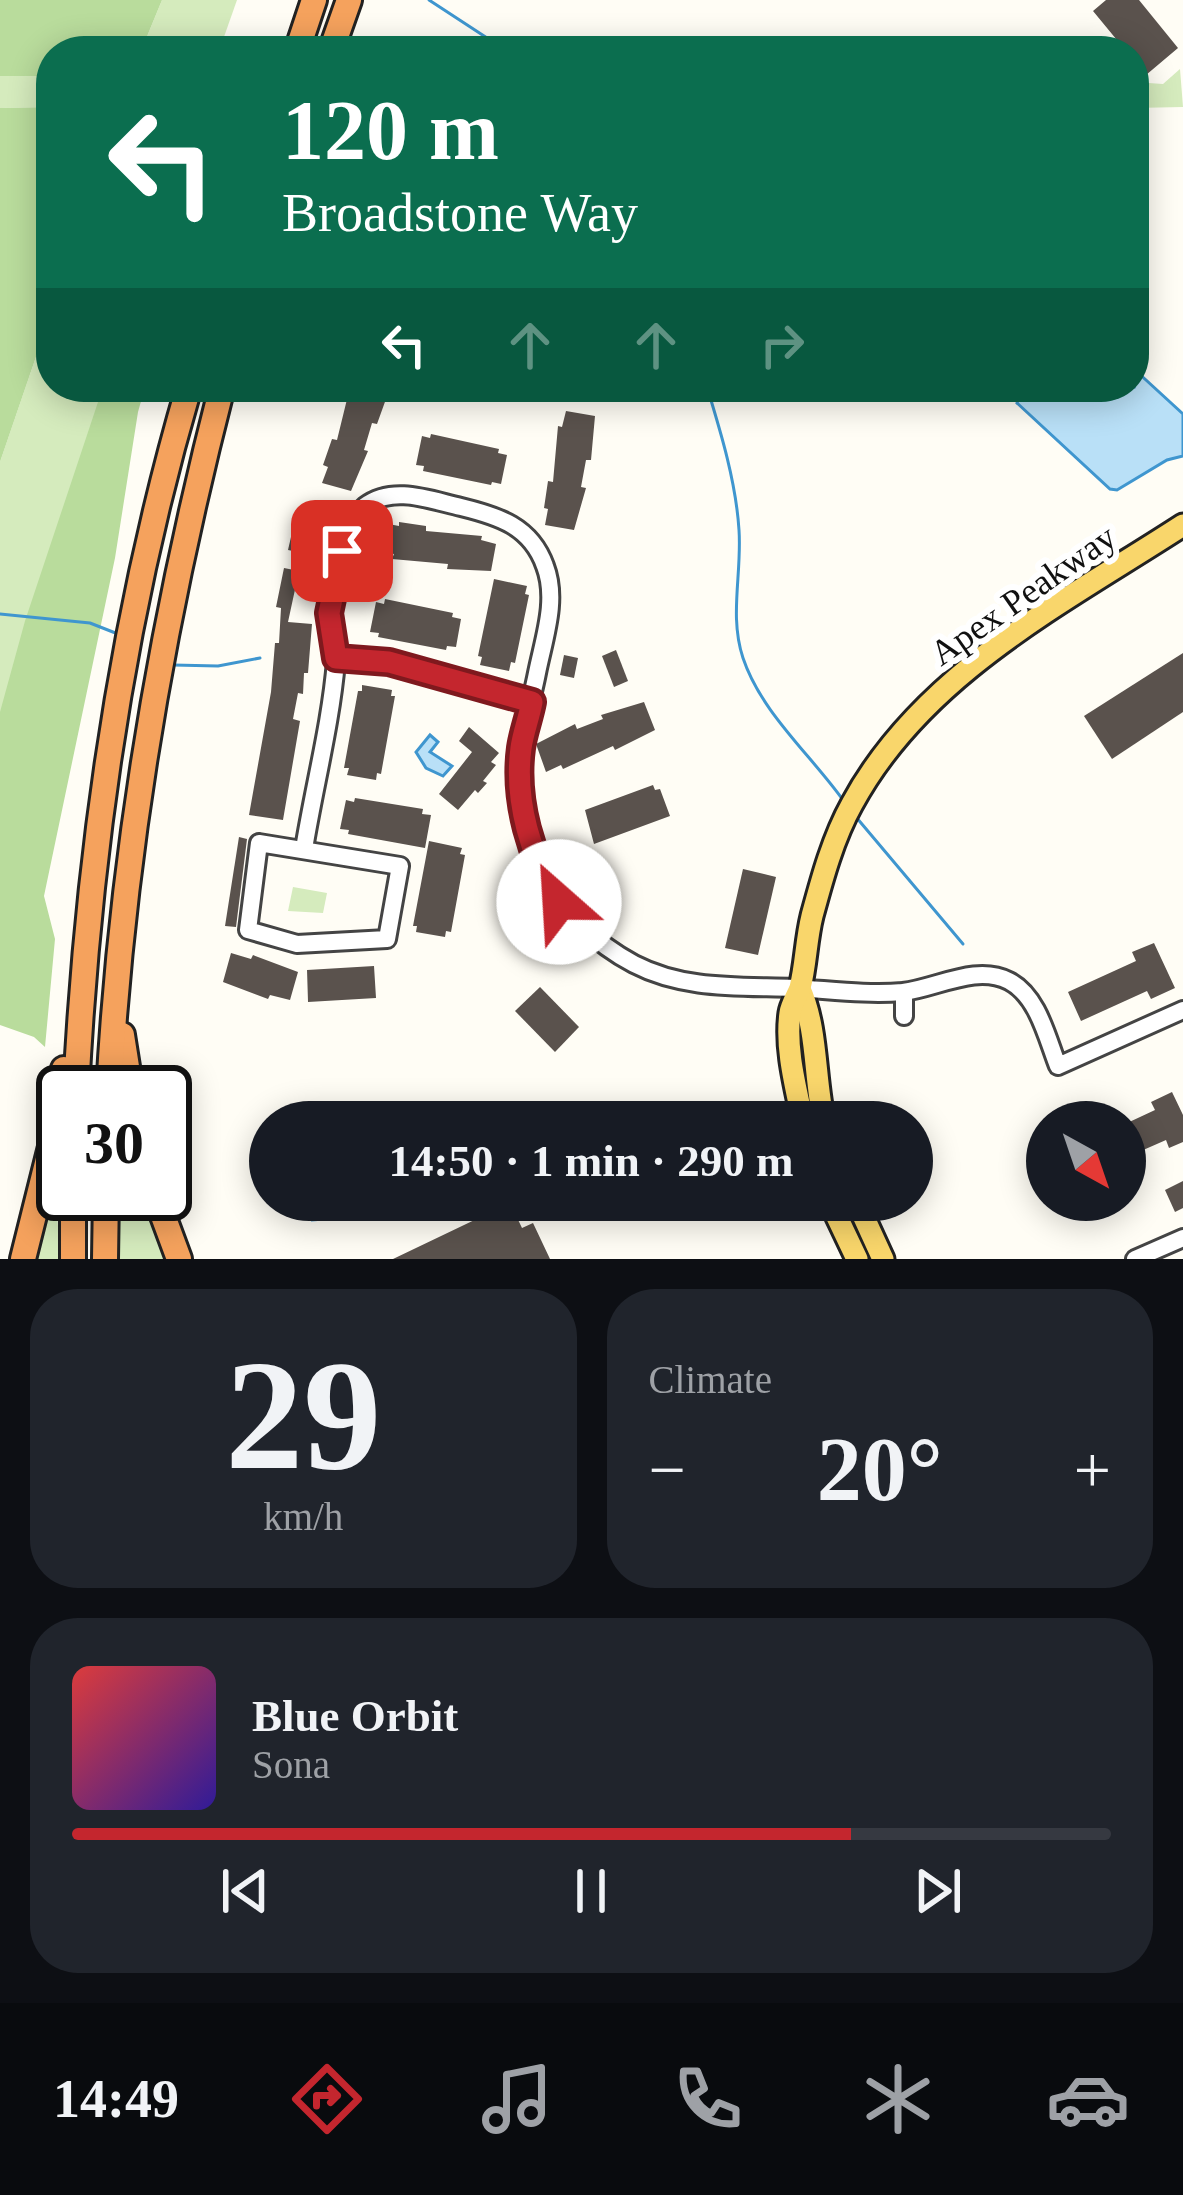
<!DOCTYPE html>
<html lang="en">
<head>
<meta charset="utf-8">
<style>
  :root { --surface:#171b24; --page:#20242c; --text:#f1f3f6; --muted:#9ea1a6; --line:#363941; --accent:#c4262e }
  body { margin:0; font-family:Georgia,serif; background:var(--page); color:var(--text); height:100vh; display:flex; flex-direction:column; font-size:45px; white-space:nowrap }
  * { box-sizing:border-box; margin:0 }
  p { font-size:39px; color:var(--muted) }
  .icon { flex:none; width:66px; height:66px; fill:none; stroke:currentColor; stroke-width:2; stroke-linecap:round; stroke-linejoin:round }
  .map { position:relative; height:1259px; overflow:hidden }
  .drawer { display:flex; flex-direction:column; gap:30px; padding:30px; background:#0d0f14; flex:1 }
  .drawer>* { flex:none }
  .guide { position:absolute; left:36px; top:36px; width:1113px; height:366px; border-radius:48px; box-shadow:0 6px 30px #0003; background:#0b6e4f; color:#fff; overflow:hidden }
  .needle { width:78px; rotate:140deg }
  .tools { position:absolute; left:1026px; top:1101px; display:grid; gap:24px }
  .tools a { display:grid; place-items:center; width:120px; height:120px; border-radius:50%; background:var(--surface); box-shadow:0 6px 30px #0003; font-size:60px }
  .speed { position:absolute; left:36px; top:1065px; display:flex; gap:24px; font-size:60px; font-weight:700; text-align:center }
  .speed>* { display:grid; place-content:center; width:156px; height:156px; border-radius:50%; background:var(--surface); box-shadow:0 6px 30px #0003; line-height:1 }
  .speed .limit { border:6px solid #111; border-radius:18px; background:#fff; color:#111 }
  .pin { position:absolute; display:grid; place-items:center; width:102px; height:102px; color:#fff; margin:-51px; border-radius:24px; box-shadow:0 6px 18px #0006 }
  .me { position:absolute; width:132px; margin:-66px; rotate:334deg; stroke-linejoin:round; filter:drop-shadow(0 0 9px #0008) }
  .turn { display:flex; align-items:center; gap:42px; height:252px; padding:0 48px; font-size:54px }
  .turn .icon { width:156px; height:156px; stroke-width:2.5 }
  .turn b { display:block; font-size:84px; line-height:102px }
  .lanes { display:flex; align-items:center; height:114px; padding:0 48px; background:#0003; justify-content:center; gap:60px; direction:ltr }
  .lanes .off { opacity:.35 }
  .big { font-size:90px; font-weight:700; line-height:1.1 }
  .drawer .widget { flex:1; display:flex; flex-direction:column; justify-content:center; gap:18px; min-width:0; padding:0 42px; border-radius:48px; background:var(--page) }
  .drawer .dial { align-items:center; gap:0 }
  .dial b { font-size:156px; line-height:1 }
  .song { display:flex; align-items:center; gap:36px }
  .cover { width:144px; height:144px; border-radius:18px; background:linear-gradient(135deg,hsl(0 70% 55%),hsl(250 70% 35%)) }
  .played { height:12px; border-radius:6px; background:linear-gradient(90deg,var(--accent) 75%,var(--line) 75%) }
  .keys { display:flex; justify-content:space-around; direction:ltr }
  .heat { display:flex; justify-content:space-between; align-items:center; font-size:66px; direction:ltr }
  .drawer .tiles { flex:1; display:grid; gap:30px; grid-template-columns:1fr 1fr }
  .widget:last-child { grid-column:span 2 }
  .trip { position:absolute; left:249px; top:1101px; width:684px; height:120px; border-radius:60px; background:var(--surface); box-shadow:0 6px 30px #0003; font-weight:700; line-height:120px; text-align:center }
  .menu { display:flex; height:192px; justify-content:space-around; align-items:center; background:#090b0e; color:var(--muted) }
  .menu .icon { width:84px; height:84px }
  .menu .active { color:var(--accent) }
  .menu b { font-size:54px; color:var(--text) }
  .map>svg:first-child { display:block }
  .green { fill:#d5ebbd }
  .forest { fill:#b9dc9c }
  .water { fill:#b9e0f7; stroke:#3f96cf; stroke-width:3 }
  .lines { fill:none; stroke-linecap:round; stroke-linejoin:round }
  .stream { stroke:#3f96cf; stroke-width:3 }
  .building { fill:#5a524d }
  .minor-casing { stroke:#444; stroke-width:22 }
  .major-casing { stroke:#222; stroke-width:27 }
  .highway-casing { stroke:#222; stroke-width:30 }
  .minor { stroke:#fff; stroke-width:16 }
  .major { stroke:#f9d66b; stroke-width:21 }
  .highway { stroke:#f5a25d; stroke-width:24 }
  .route-casing { stroke:#7f191e; stroke-width:30 }
  .route { stroke:#c4262e; stroke-width:21 }
  .labels { text-anchor:middle; dominant-baseline:central; stroke-width:12; stroke-linejoin:round; paint-order:stroke }
  .street-label { font-size:36px; fill:#111; stroke:#fff }
</style>
</head>
<body>
<div class="map">
<svg width="1183" height="1259" viewBox="0 0 1183 1259">
  <rect width="100%" height="100%" fill="#fffdf5"/>
  <g class="green">
    <polygon points="162,0 237,0 219,51 141,51"/>
    <polygon points="1180,69 1183,107 1134,108 1134,82 1163,84"/>
    <polygon points="0,76 51,76 51,107 0,108"/>
    <polygon points="51,313 51,387 105,387 0,715 0,462"/>
    <polygon points="293,887 327,893 323,913 288,911"/>
    <polygon points="55,1179 60,1259 31,1259"/>
    <polygon points="118,1194 146,1194 170,1259 118,1259"/>
  </g>
  <g class="forest">
    <polygon points="0,0 162,0 141,51 51,51 51,76 0,76"/>
    <polygon points="51,107 51,313 0,462 0,108"/>
    <polygon points="103,387 145,387 138,412 115,558 44,896 55,939 45,1047 34,1037 0,1025 0,712 25,621"/>
  </g>
  <g class="water">
    <polygon points="1134,369 1183,414 1183,456 1167,460 1117,490 1110,489 1017,403 1023,387 1134,387"/>
    <polygon points="430,735 438,742 430,752 452,766 443,776 426,768 416,752"/>
    <polygon points="300,1200 380,1200 364,1216 312,1220"/>
  </g>
  <g class="lines">
    <g class="stream">
      <polyline points="429,0 507,51"/>
      <path d="M 707,387 C 721,433 736,482 739,530 C 742,574 729,616 743,658 C 761,712 810,754 843,800"/>
      <polyline points="0,614 90,623 118,634"/>
      <polyline points="173,665 218,666 260,658"/>
      <polyline points="856,817 963,944"/>
    </g>
  </g>
  <g class="building">
    <polygon points="1106,0 1139,0 1178,48 1146,75 1134,61 1134,51 1126,51 1093,11"/>
    <polygon points="350,387 384,387 381,397 386,399 377,424 372,423 364,450 368,451 351,491 322,483 328,467 323,465 332,439 337,440"/>
    <polygon points="566,411 595,416 591,460 586,460 581,487 586,488 574,530 545,525 548,509 544,508 548,481 553,482 558,426 562,427"/>
    <polygon points="431,434 499,449 498,453 507,455 501,484 492,482 491,485 423,471 424,466 416,465 422,436 430,438"/>
    <polygon points="297,511 311,514 303,553 288,550"/>
    <polygon points="399,522 426,526 426,531 482,536 481,540 496,544 491,571 447,569 448,564 392,559 394,554 377,551 383,523 399,526"/>
    <polygon points="284,568 299,571 288,622 312,624 308,673 304,673 303,694 298,693 293,719 300,721 283,820 249,815 271,692 275,643 279,643 281,608 276,607"/>
    <polygon points="494,579 527,586 525,594 529,595 515,663 511,662 509,671 480,665 482,657 478,656"/>
    <polygon points="385,599 453,613 452,617 461,619 456,647 447,646 446,650 378,637 379,633 370,632 376,602 384,604"/>
    <polygon points="616,650 628,681 614,687 602,656"/>
    <polygon points="1183,653 1183,712 1112,759 1084,716"/>
    <polygon points="564,655 578,658 574,678 560,675"/>
    <polygon points="362,685 392,690 391,696 395,696 381,774 377,773 376,780 347,775 349,768 344,768 358,691 362,691"/>
    <polygon points="644,702 655,730 615,750 613,746 563,769 561,765 546,772 536,744 575,724 577,729 603,719 601,715"/>
    <polygon points="469,727 499,753 491,762 496,765 483,781 487,783 478,793 475,790 458,810 439,794 472,752 459,741"/>
    <polygon points="653,785 655,790 660,789 670,816 594,844 585,810"/>
    <polygon points="355,798 423,809 422,814 431,815 425,848 348,834 349,830 340,829 346,800 354,802"/>
    <polygon points="239,837 247,839 236,927 225,926"/>
    <polygon points="429,841 462,848 460,854 465,855 451,932 446,931 445,937 416,932 417,926 413,926"/>
    <polygon points="743,869 776,877 758,955 725,948"/>
    <polygon points="1154,943 1175,988 1151,999 1147,991 1081,1021 1068,992 1136,961 1132,952"/>
    <polygon points="231,953 251,959 253,955 298,972 290,1000 270,995 268,999 223,982"/>
    <polygon points="374,966 376,998 308,1002 307,970"/>
    <polygon points="540,987 579,1027 555,1052 515,1011"/>
    <polygon points="1172,1092 1183,1115 1183,1142 1169,1148 1166,1140 1125,1158 1125,1124 1155,1110 1151,1102"/>
    <polygon points="1183,1181 1183,1208 1175,1212 1165,1190"/>
    <polygon points="510,1203 522,1228 533,1223 550,1259 393,1259"/>
  </g>
  <g class="lines">
    <g class="minor-casing">
      <g id="minor">
        <polyline points="336,658 389,662 532,702"/>
        <polygon points="259,843 400,866 387,939 297,944 248,930"/>
        <path d="M 304,849 C 314,787 331,723 336,661 C 337,646 333,630 330,616 C 326,592 345,522 365,506 C 393,485 430,500 461,507 C 498,516 531,526 545,566 C 558,600 544,638 537,673 C 532,699 523,727 521,753 C 515,843 555,922 634,964 C 684,990 739,986 794,988 C 830,990 866,995 903,992 C 937,988 976,964 1009,981 C 1038,996 1047,1038 1058,1066 L 1183,1010"/>
        <polyline points="904,1016 904,992"/>
        <polyline points="1135,1259 1183,1238"/>
      </g>
    </g>
    <g class="major-casing">
      <g id="major">
        <path d="M 800,989 C 818,1030 814,1078 824,1122"/>
        <path d="M 803,1122 C 796,1088 785,1048 790,1013 C 791,1005 797,996 800,988 C 806,964 806,940 812,916 C 822,879 833,838 852,804 C 922,674 1063,603 1183,525"/>
        <polyline points="829,1200 857,1259"/>
        <polyline points="856,1200 883,1259"/>
      </g>
    </g>
    <g class="highway-casing">
      <g id="highway">
        <polyline points="297,51 314,0"/>
        <polyline points="331,51 349,0"/>
        <polyline points="122,1035 131,1092"/>
        <path d="M 76,1092 C 88,855 122,615 189,387"/>
        <path d="M 109,1092 C 122,852 162,620 222,387"/>
        <polyline points="155,1194 179,1259"/>
        <polyline points="23,1259 53,1139 64,1069"/>
        <polyline points="73,1259 73,1194"/>
        <polyline points="105,1259 106,1194"/>
      </g>
    </g>
    <use href="#minor" class="minor"/>
    <use href="#major" class="major"/>
    <use href="#highway" class="highway"/>
  </g>
  <g class="lines">
    <g class="route-casing">
      <path id="route" d="M 342,551 L 329,613 L 336,658 L 389,662 L 532,702 C 529,718 523,733 521,748 C 514,800 531,859 559,902"/>
    </g>
    <use href="#route" class="route"/>
  </g>
  <g class="labels">
    <g class="street-label">
      <text transform="translate(1023 595) rotate(-35)">Apex Peakway</text>
    </g>
  </g>
</svg>
<div class="tools">
<a><svg class="needle" viewBox="-14 -14 28 28"><path d="M0-13l5 13h-10z" fill="#e53935"/><path d="M0 13l5-13h-10z" fill="#9ea1a6"/></svg></a>
</div>
<div class="speed"><div class="limit">30</div></div>
<div class="pin" style="left:342px;top:551px;background:#d93025"><svg class="icon" aria-label="arrive" viewBox="0 0 24 24"><path d="M6 21V4h12l-3 4 3 4H6"/></svg></div>
<svg class="me" style="left:559px;top:902px" viewBox="-20 -20 40 40"><circle r="19" fill="#fff"/><path d="M0-13L10 11 0 6-10 11z" fill="#c4262e"/></svg>
<div class="trip">14:50 · 1 min · 290 m</div>
<div class="guide">
<div class="turn"><svg class="icon" aria-label="left" viewBox="0 0 24 24"><path d="M17 20v-9H6M10 6l-5 5 5 5"/></svg><div><b>120 m</b>Broadstone Way</div></div>
<div class="lanes"><svg class="icon" aria-label="left" viewBox="0 0 24 24"><path d="M17 20v-9H6M10 6l-5 5 5 5"/></svg><svg class="icon off" aria-label="ahead" viewBox="0 0 24 24"><path d="M12 20V5M6 11l6-6 6 6"/></svg><svg class="icon off" aria-label="ahead" viewBox="0 0 24 24"><path d="M12 20V5M6 11l6-6 6 6"/></svg><svg class="icon off" aria-label="right" viewBox="0 0 24 24"><path d="M7 20v-9h11M14 6l5 5-5 5"/></svg></div>
</div>
</div>
<section class="drawer">
<div class="tiles">
<div class="widget dial"><b>29</b><p>km/h</p></div>
<div class="widget"><p>Climate</p>
<div class="heat"><a>−</a><b class="big">20°</b><a>+</a></div>
</div>
<div class="widget">
<div class="song"><i class="cover"></i><div><b>Blue Orbit</b><p>Sona</p></div></div>
<div class="played"></div>
<div class="keys"><svg class="icon" aria-label="previous" viewBox="0 0 24 24"><path d="M18 5L8 12l10 7zM5 5v14"/></svg><svg class="icon" aria-label="pause" viewBox="0 0 24 24"><path d="M8 5v14M16 5v14"/></svg><svg class="icon" aria-label="next" viewBox="0 0 24 24"><path d="M6 5l10 7-10 7zM19 5v14"/></svg></div>
</div>
</div>
</section>
<nav class="menu">
<b>14:49</b>
<svg class="icon active" aria-label="directions" viewBox="0 0 24 24"><path d="M12 3l9 9-9 9-9-9zM9 14v-3h6M13 9l2 2-2 2"/></svg>
<svg class="icon" aria-label="music" viewBox="0 0 24 24"><path d="M9 18V5l10-2v13"/><circle cx="6" cy="18" r="3"/><circle cx="16" cy="16" r="3"/></svg>
<svg class="icon" aria-label="phone" viewBox="0 0 24 24"><path d="M5 4h4l2 5-3 2q2 4 5 5l2-3 5 2v4C11 20 4 13 5 4z"/></svg>
<svg class="icon" aria-label="climate" viewBox="0 0 24 24"><path d="M12 3v18M4 7l16 10M4 17L20 7"/></svg>
<svg class="icon" aria-label="car" viewBox="0 0 24 24"><path d="M5 17H2v-5l4-1 3-4h7l3 4 3 1v5h-3M9 17h6M6 11h13"/><circle cx="7" cy="17" r="2"/><circle cx="17" cy="17" r="2"/></svg>
</nav>
</body>
</html>
